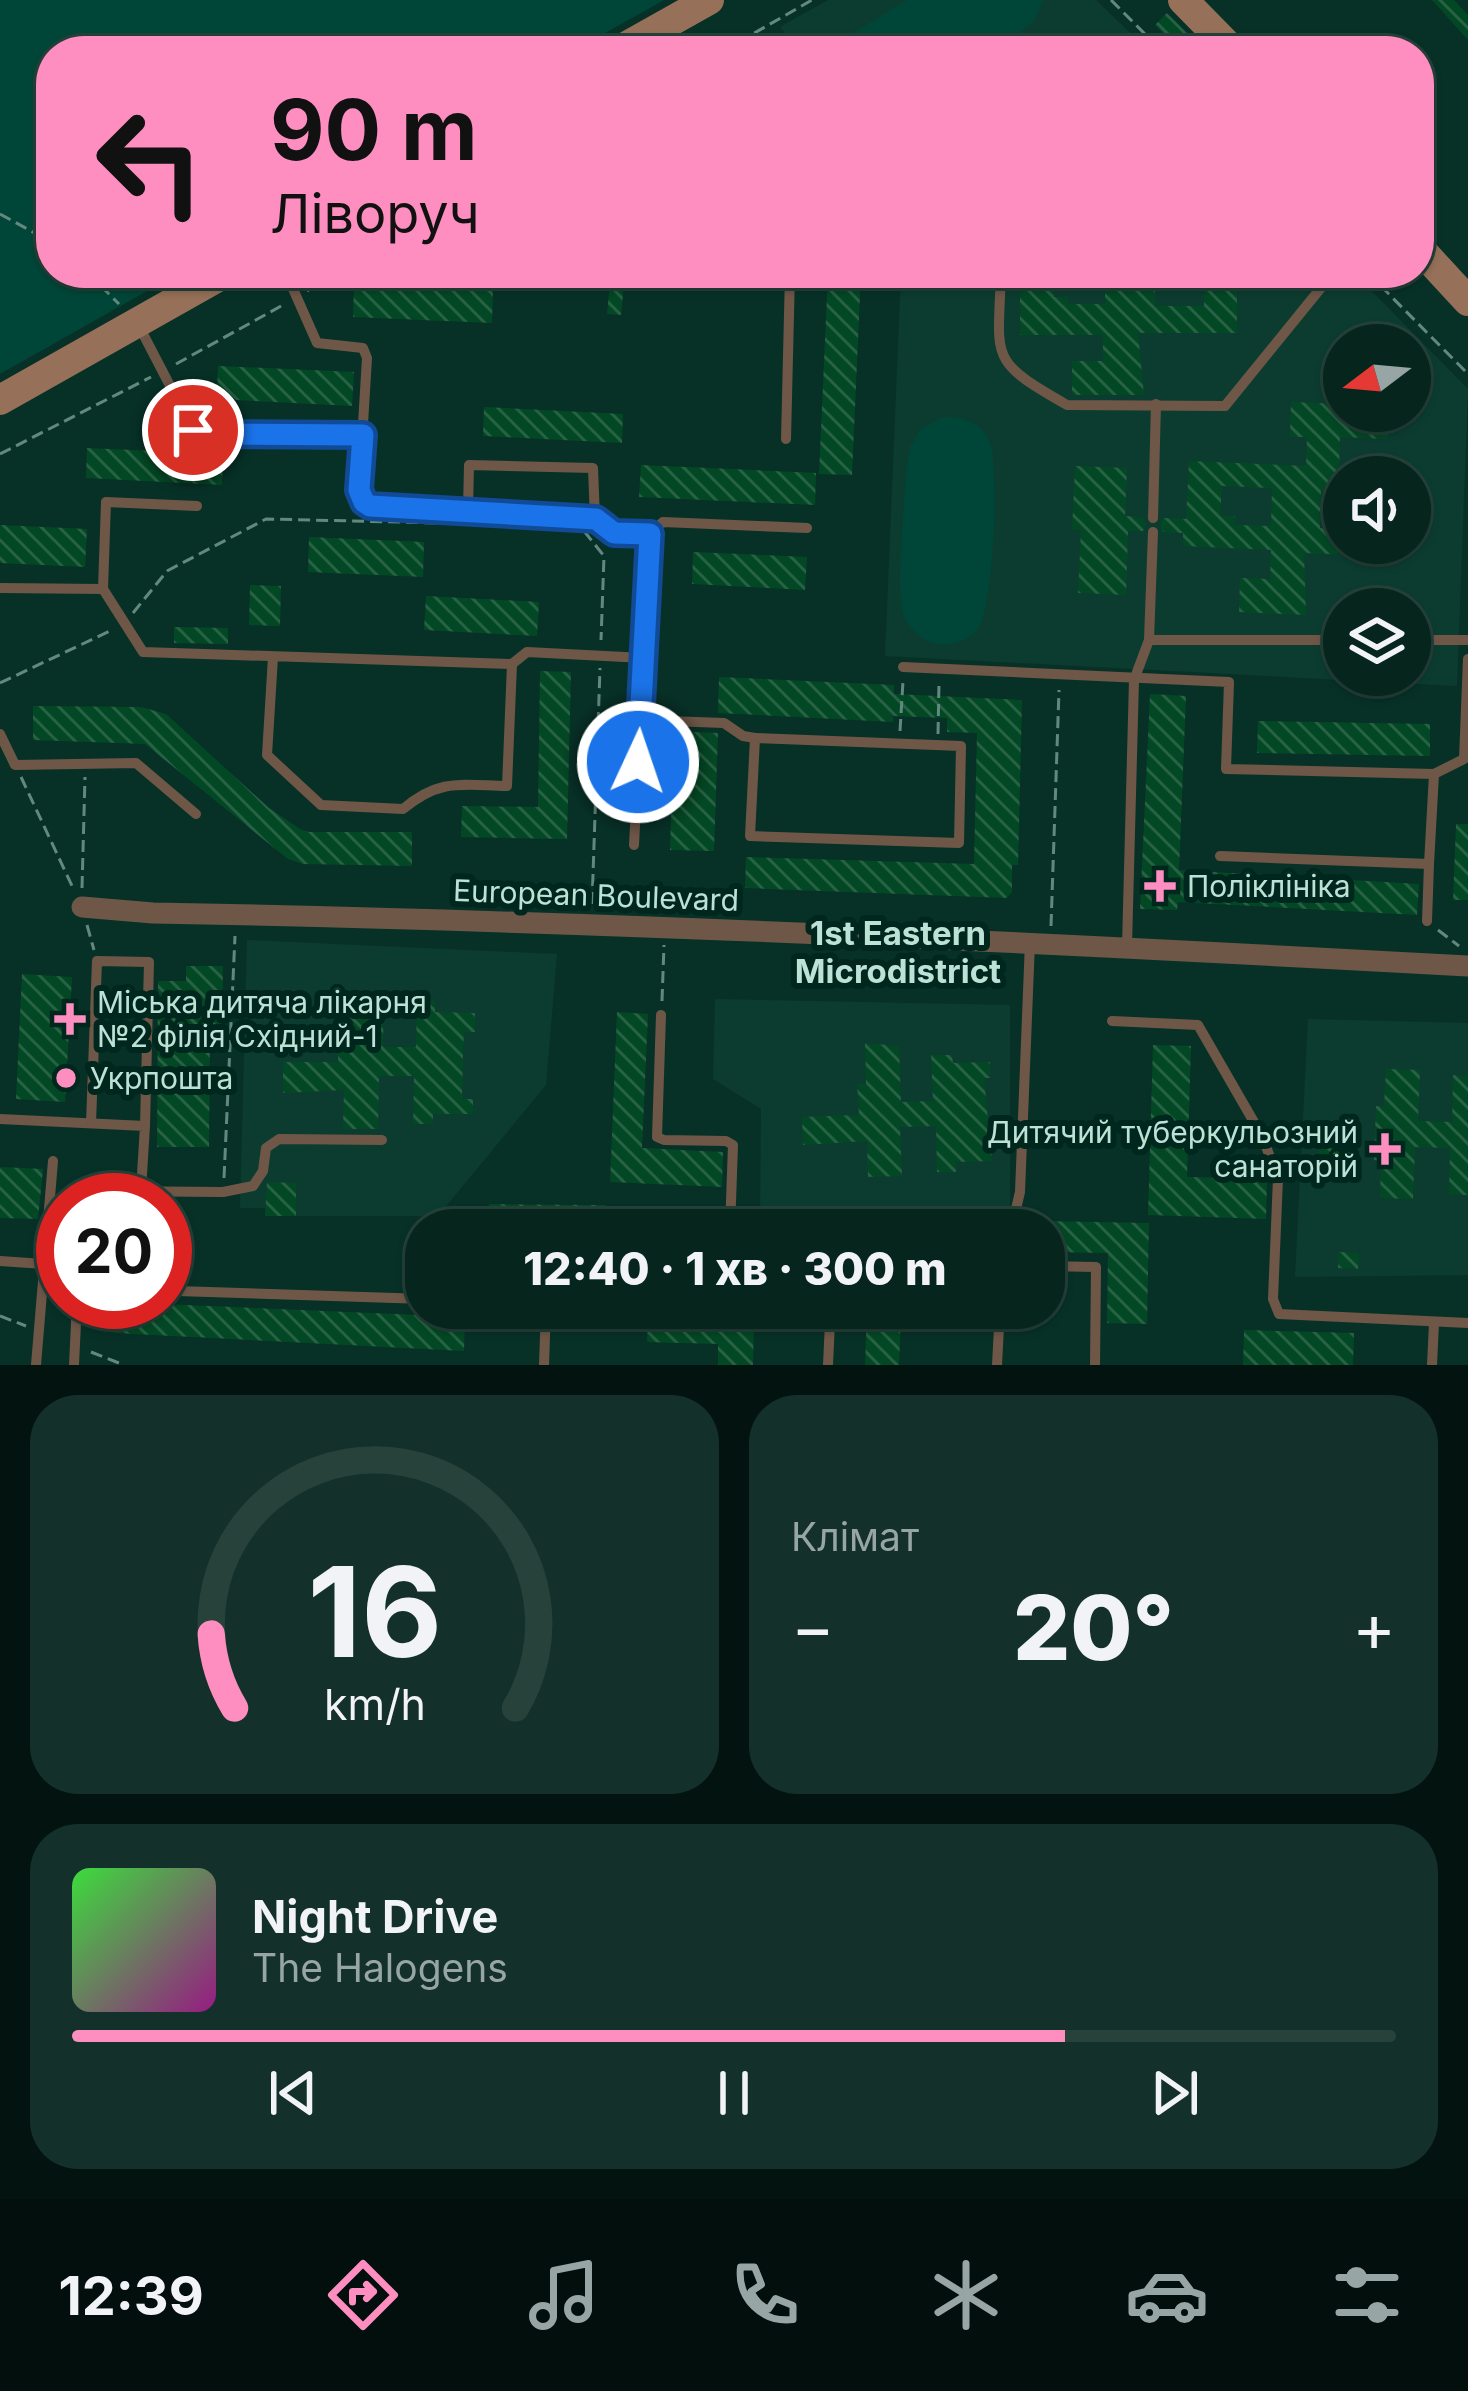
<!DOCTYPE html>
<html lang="uk">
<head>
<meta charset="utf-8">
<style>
  :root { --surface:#05251d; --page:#13312a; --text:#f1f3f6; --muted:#97a5a4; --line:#26423b; --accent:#fd8ebf }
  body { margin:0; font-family:Inter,sans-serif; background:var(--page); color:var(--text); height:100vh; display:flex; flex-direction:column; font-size:45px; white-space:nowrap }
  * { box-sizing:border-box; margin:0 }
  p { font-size:39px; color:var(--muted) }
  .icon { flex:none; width:66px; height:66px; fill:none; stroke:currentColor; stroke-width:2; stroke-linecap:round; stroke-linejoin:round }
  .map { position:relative; height:1365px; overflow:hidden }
  .panel { display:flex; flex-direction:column; gap:30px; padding:30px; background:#031410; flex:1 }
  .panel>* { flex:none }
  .hud { position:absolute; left:36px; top:36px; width:1398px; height:252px; border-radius:48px; box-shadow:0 3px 9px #0004,0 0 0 3px var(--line); background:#fd8ebf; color:#111; overflow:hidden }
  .needle { width:78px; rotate:254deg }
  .fabs { position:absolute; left:1323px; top:324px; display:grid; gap:24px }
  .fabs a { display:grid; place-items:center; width:108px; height:108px; border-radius:50%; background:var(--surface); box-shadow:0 3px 9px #0004,0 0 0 3px var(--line); font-size:60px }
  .speed { position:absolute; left:36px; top:1173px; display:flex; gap:24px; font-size:60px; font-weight:700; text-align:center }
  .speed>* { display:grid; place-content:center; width:156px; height:156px; border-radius:50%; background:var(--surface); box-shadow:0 3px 9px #0004,0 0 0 3px var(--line); line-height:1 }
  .speed .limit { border:18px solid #d22; background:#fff; color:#111 }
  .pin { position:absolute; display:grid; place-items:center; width:102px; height:102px; color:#fff; margin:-51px; border:6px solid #fff; border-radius:50%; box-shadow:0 3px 12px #0007 }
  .me { position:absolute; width:132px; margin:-66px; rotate:3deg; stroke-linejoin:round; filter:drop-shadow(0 0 9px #0008) }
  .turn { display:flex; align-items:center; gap:42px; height:252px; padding:0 36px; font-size:54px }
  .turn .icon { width:156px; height:156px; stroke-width:2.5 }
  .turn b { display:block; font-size:84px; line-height:102px }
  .big { font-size:90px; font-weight:800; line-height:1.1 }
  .panel .tile { flex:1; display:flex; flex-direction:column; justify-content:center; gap:18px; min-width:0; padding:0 42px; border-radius:48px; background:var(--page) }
  .panel .dial { align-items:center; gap:0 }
  .dial svg { height:312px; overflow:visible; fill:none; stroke:var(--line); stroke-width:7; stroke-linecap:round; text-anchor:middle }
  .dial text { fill:var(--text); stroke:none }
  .song { display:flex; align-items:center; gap:36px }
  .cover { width:144px; height:144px; border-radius:18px; background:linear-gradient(135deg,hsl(120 70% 55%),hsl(310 70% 35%)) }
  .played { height:12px; border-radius:6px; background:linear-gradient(90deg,var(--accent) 75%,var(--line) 75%) }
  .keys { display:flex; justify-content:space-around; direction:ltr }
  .heat { display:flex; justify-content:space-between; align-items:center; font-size:66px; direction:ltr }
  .panel .tiles { flex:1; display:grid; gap:30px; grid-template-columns:1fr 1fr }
  .tile:last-child { grid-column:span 2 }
  .trip { position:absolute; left:405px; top:1209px; width:660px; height:120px; border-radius:48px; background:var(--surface); box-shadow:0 3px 9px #0004,0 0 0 3px var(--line); font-weight:800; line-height:120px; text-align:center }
  .dock { display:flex; height:192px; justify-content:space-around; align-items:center; background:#020f0c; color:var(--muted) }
  .dock .icon { width:84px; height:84px }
  .dock .current { color:var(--accent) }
  .dock b { font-size:54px; color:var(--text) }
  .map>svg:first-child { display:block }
  .built { fill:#0c3c30; fill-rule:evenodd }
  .green { fill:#004638 }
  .building { fill:url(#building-back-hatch); fill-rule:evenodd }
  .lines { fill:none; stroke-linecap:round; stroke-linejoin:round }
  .path { stroke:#63897f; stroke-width:3; stroke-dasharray:12 6; stroke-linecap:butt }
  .lane { stroke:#6f5748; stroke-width:10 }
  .street { stroke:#6f5748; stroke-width:21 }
  .secondary { stroke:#967058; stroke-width:30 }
  .route-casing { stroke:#114b97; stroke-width:30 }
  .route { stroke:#1a73e8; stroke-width:21 }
  .poi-dot { fill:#fd8ebf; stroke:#00271d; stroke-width:4.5 }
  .labels { text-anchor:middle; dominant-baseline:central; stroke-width:12; stroke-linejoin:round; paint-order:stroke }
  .poi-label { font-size:30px; fill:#bee1d6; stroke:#00271d; text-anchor:start }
  .street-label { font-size:30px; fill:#bee1d6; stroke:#00271d }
  .neighbourhood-label { font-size:33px; font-weight:bold; fill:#bee1d6; stroke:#00271d }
</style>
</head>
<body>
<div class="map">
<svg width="1468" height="1365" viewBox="0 0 1468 1365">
  <defs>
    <pattern id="building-back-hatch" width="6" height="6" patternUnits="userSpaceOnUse" patternTransform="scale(3)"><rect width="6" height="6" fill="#034824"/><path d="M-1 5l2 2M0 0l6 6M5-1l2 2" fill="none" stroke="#266243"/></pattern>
  </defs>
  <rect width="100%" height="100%" fill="#073127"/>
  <g class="built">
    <polygon points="828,0 1096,0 1149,51 800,51 780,27"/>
    <path d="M 901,273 L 1354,273 L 1468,389 L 1457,686 L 885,656 ZM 1344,345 L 1410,345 L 1410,411 L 1344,411 ZM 1344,477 L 1410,477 L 1410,543 L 1344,543 ZM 1344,609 L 1410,609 L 1410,675 L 1344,675 Z"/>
    <polygon points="247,940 557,954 546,1085 438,1216 265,1216 265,1208 240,1208"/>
    <polygon points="715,999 1010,1005 1010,1214 1001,1230 760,1230 761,1109 713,1079"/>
    <polygon points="1308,1019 1468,1023 1468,1275 1295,1277"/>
  </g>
  <g class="green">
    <polygon points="0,0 664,0 573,51 51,51 51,273 179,273 0,374"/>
    <polygon points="907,0 1043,0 1033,23 990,51 840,51 855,32"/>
    <path d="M 941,418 C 960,416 978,421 988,438 C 1001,459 993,611 978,629 C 968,641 950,647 936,644 C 921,640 908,628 903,614 C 896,592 905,474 910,447 L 921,429 Z"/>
  </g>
  <g class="building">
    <polygon points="1432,0 1454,0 1468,15 1468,40"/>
    <polygon points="1167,13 1190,36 1177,48 1155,25"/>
    <polygon points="828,273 861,273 852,475 819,474"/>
    <polygon points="1020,273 1054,273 1054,297 1068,297 1068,304 1105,304 1105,273 1155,273 1155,306 1204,306 1204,273 1237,273 1237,333 1138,333 1144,395 1072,395 1072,361 1103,361 1103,335 1020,335"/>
    <polygon points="610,282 624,283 621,315 607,314"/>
    <polygon points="354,285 493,290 492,323 353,317"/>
    <polygon points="218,366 354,372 352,406 217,399"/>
    <path d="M 1291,402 L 1344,404 L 1344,411 L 1388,411 L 1387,439 L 1340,437 L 1339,468 L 1344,469 L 1344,492 L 1321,491 L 1320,528 L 1344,529 L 1344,543 L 1403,543 L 1402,557 L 1304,553 L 1306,615 L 1239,612 L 1240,578 L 1270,579 L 1271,550 L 1183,546 L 1183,533 L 1163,532 L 1160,525 L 1163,518 L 1186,519 L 1189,461 L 1306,466 L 1307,437 L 1290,437 ZM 1222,486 L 1272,488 L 1271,526 L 1234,525 L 1235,516 L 1220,516 Z"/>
    <polygon points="484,407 623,414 622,443 483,436"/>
    <polygon points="87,448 223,454 222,485 86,478"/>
    <polygon points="641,465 816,473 815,505 639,497"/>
    <polygon points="1075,466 1127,468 1125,516 1143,517 1146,525 1143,531 1128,531 1126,595 1078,593 1081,530 1072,530"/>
    <polygon points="0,525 87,529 85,567 0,563"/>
    <polygon points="309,537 424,542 423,577 308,572"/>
    <polygon points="693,552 807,557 805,590 692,584"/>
    <polygon points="250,585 281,586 280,626 249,625"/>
    <polygon points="426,596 539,602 537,636 424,630"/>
    <polygon points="174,627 228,628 228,644 174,643"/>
    <polygon points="540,671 571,672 567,839 461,837 462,806 538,807"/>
    <polygon points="719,677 894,685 894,694 1022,700 1018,865 1012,865 1012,892 1006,898 745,888 746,857 974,864 977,733 947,732 947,718 893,716 893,722 718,713"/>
    <polygon points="1150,694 1186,696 1179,870 1419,884 1417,915 1178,902 1177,910 1140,909"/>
    <polygon points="33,706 141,707 166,714 269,808 300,829 309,832 412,832 412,866 303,864 288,859 145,744 33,740"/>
    <polygon points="1258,721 1430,724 1430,756 1257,753"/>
    <polygon points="674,731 718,733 714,851 670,850"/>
    <polygon points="1456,824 1468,824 1468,900 1453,900"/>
    <polygon points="186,966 223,966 222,1038 210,1038 209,1147 157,1147 158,981 186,981"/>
    <polygon points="22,974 72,977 65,1102 16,1099"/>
    <polygon points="348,991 384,992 383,1047 416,1047 417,1001 435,1001 435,1012 475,1013 475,1032 464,1032 463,1055 462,1099 473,1099 473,1114 433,1114 433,1124 413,1124 414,1076 379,1076 378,1129 343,1129 344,1090 283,1093 283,1062 338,1062 338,1031 347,1032"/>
    <polygon points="617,1012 648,1014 642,1148 723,1152 722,1187 610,1182"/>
    <polygon points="865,1043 899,1046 901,1102 933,1101 931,1055 952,1055 953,1063 990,1062 990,1078 984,1078 992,1161 956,1162 956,1172 937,1172 936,1126 900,1127 902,1176 868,1177 867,1141 803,1145 802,1117 859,1115 857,1084 866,1084"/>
    <polygon points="1153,1045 1191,1046 1187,1177 1267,1179 1266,1219 1148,1215"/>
    <polygon points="1386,1069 1420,1070 1418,1121 1452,1122 1453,1075 1468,1076 1468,1195 1449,1195 1450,1148 1415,1147 1413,1199 1380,1198 1381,1161 1374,1160 1376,1106 1384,1106"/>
    <polygon points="1319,1134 1347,1135 1346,1164 1319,1163"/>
    <polygon points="0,1167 43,1169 38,1219 0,1218"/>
    <polygon points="267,1182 296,1183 296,1216 265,1216"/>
    <polygon points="489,1204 606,1205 606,1230 489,1230"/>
    <polygon points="1044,1221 1149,1223 1147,1324 1107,1323 1108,1253 1044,1252"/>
    <polygon points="1339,1252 1359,1253 1358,1269 1338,1268"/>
    <polygon points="116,1302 465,1317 464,1351 114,1333"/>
    <polygon points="867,1311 901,1313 899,1365 865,1365"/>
    <polygon points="648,1314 754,1318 753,1365 718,1365 718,1344 647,1342"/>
    <polygon points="1244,1330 1354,1333 1353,1365 1243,1365"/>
  </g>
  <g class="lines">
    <g class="path">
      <polyline points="1111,0 1162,51"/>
      <polyline points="723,51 812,0"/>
      <polyline points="0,214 51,242"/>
      <polyline points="88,273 119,304"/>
      <polyline points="1368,273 1468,374"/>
      <polyline points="307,291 336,273"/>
      <polyline points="176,364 283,305"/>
      <polyline points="0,454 151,377"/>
      <polyline points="584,531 604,556 601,640"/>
      <polyline points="133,613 167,571 266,519 439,523"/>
      <polyline points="0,683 112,630"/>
      <polyline points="900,731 903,681"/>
      <polyline points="938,734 939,683"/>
      <polyline points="21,777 73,888"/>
      <polyline points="82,888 85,777"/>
      <polyline points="592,904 600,668"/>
      <polyline points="87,925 94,950"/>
      <polyline points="1051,926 1059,690"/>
      <polyline points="1438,930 1459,946"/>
      <polyline points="662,1001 664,945"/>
      <polyline points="224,1178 235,936"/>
      <polyline points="0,1316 26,1326"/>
      <polyline points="91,1352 124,1365"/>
    </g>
    <g class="lane">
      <polyline points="286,273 317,343 363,348 367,358 359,490 364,502 595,519 614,533 650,534"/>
      <path d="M 1001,273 C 998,360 988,360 1067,405 L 1225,406 L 1333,273"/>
      <polyline points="140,328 193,430 207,433 363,435"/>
      <polyline points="786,439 790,273"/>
      <polyline points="468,510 469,465 593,468 595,519"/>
      <polyline points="1153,518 1156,404"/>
      <polyline points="1153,532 1149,640 1344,640"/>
      <path d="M 0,588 L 103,589 L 143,652 L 512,664 L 507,786 C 461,785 440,778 403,809 L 321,805 L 267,755 L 273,657"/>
      <polyline points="103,589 106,502 197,506"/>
      <polyline points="1410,640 1468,640"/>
      <polyline points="512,664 527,652 644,658"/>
      <polyline points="903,667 1229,682 1226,769 1434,774 1429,864 1220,856"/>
      <polyline points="640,720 724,723 743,736 755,738"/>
      <polyline points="0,734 15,765 136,763 196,814"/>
      <polygon points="755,738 961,746 959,843 750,836"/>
      <polyline points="1434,774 1464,759 1468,659"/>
      <polyline points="634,845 650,534 663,522 807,528"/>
      <polyline points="1427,921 1429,864"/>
      <polyline points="1127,946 1134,680 1149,640"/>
      <polyline points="661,1015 657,1137 664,1140 726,1141 733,1145 730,1230"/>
      <polyline points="1112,1021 1198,1025 1262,1136 1278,1178 1273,1299 1279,1314 1468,1323"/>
      <polyline points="0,1119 145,1126 141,1190"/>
      <polyline points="91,1123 97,961 149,962 145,1126"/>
      <polyline points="85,1200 97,1191 223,1192 253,1186 263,1171 266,1148 279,1139 382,1140"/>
      <polyline points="1011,1230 1020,1192 1030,942"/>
      <polyline points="0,1261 44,1264"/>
      <polyline points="1044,1266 1096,1267 1095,1365"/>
      <polyline points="165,1278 177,1291 426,1299"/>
      <polyline points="819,1308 830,1322 828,1365"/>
      <polyline points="36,1365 53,1161"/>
      <polyline points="74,1365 77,1302"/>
      <polyline points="544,1365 546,1308"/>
      <polyline points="997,1365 1000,1308"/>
      <polyline points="1432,1365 1434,1323"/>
    </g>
    <path class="street" d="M 82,907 L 153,913 C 592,921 1030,942 1468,966"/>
    <g class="secondary">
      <polyline points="1183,0 1233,51"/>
      <polyline points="618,51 709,0"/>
      <polyline points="1419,248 1468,301"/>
      <polyline points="0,400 225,273"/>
    </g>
  </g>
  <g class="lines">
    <g class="route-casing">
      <polyline id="route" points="193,430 207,434 363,435 359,490 364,502 370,506 596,519 614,533 650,534 638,762"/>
    </g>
    <use href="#route" class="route"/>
  </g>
  <g class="poi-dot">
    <path d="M1154 868h12v12h12v12h-12v12h-12v-12h-12v-12h12z"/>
    <path d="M64 1001h12v12h12v12h-12v12h-12v-12h-12v-12h12z"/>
    <circle cx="66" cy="1078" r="12"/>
    <path d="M1379 1131h12v12h12v12h-12v12h-12v-12h-12v-12h12z"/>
  </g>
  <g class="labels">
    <g class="poi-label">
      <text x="1187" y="886">Поліклініка</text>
      <text x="97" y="1002">Міська дитяча лікарня<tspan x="97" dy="34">№2 філія Східний-1</tspan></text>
      <text x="90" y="1078">Укрпошта</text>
      <text x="1358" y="1132" text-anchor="end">Дитячий туберкульозний<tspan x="1358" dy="34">санаторій</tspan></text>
    </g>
    <g class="street-label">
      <text transform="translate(596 895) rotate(2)">European Boulevard</text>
    </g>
    <g class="neighbourhood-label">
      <text x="898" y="933">1st Eastern<tspan x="898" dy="38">Microdistrict</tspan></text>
    </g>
  </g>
</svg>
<div class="fabs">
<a><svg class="needle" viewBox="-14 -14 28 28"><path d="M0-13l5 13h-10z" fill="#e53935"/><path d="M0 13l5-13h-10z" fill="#97a5a4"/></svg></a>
<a><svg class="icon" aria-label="sound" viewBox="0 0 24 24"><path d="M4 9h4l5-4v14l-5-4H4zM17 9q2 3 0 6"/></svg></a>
<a><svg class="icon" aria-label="layers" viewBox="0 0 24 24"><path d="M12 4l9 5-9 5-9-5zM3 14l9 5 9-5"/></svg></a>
</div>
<div class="speed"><div class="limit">20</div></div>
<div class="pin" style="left:193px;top:430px;background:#d93025"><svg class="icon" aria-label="arrive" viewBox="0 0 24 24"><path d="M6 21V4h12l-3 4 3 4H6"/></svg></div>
<svg class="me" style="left:638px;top:762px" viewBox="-20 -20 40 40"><circle r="17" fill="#1a73e8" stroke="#fff" stroke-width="3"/><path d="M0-11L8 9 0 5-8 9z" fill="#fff"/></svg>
<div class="trip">12:40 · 1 хв · 300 m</div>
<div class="hud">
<div class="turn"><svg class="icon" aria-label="left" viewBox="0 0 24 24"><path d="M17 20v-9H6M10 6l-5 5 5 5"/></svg><div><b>90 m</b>Ліворуч</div></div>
</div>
</div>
<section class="panel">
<div class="tiles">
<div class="tile dial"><svg viewBox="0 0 100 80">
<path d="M14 69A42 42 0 1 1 86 69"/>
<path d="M14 69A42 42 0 0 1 8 50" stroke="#fd8ebf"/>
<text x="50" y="56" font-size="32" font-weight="700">16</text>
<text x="50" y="72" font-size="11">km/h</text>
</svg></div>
<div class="tile"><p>Клімат</p>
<div class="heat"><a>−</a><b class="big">20°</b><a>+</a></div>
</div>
<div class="tile">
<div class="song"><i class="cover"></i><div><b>Night Drive</b><p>The Halogens</p></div></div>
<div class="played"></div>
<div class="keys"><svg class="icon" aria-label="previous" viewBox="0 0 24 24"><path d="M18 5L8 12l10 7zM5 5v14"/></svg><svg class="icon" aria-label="pause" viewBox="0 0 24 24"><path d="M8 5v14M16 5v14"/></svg><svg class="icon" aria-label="next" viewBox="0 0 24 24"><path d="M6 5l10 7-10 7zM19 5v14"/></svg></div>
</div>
</div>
</section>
<nav class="dock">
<b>12:39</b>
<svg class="icon current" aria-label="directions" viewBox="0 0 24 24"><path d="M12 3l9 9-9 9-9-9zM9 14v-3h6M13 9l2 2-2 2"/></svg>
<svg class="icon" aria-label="music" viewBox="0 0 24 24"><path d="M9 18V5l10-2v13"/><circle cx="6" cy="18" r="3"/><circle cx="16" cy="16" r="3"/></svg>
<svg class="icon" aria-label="phone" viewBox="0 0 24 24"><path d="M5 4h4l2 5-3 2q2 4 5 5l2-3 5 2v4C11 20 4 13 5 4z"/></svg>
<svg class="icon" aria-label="climate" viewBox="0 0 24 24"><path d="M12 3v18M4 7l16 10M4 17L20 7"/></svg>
<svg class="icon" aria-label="car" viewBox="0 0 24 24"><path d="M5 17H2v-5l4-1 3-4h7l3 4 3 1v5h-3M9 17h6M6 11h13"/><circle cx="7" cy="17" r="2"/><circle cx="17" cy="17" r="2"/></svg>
<svg class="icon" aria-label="filters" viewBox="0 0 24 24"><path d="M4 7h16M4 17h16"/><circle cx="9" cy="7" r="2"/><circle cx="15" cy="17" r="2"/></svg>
</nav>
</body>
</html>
